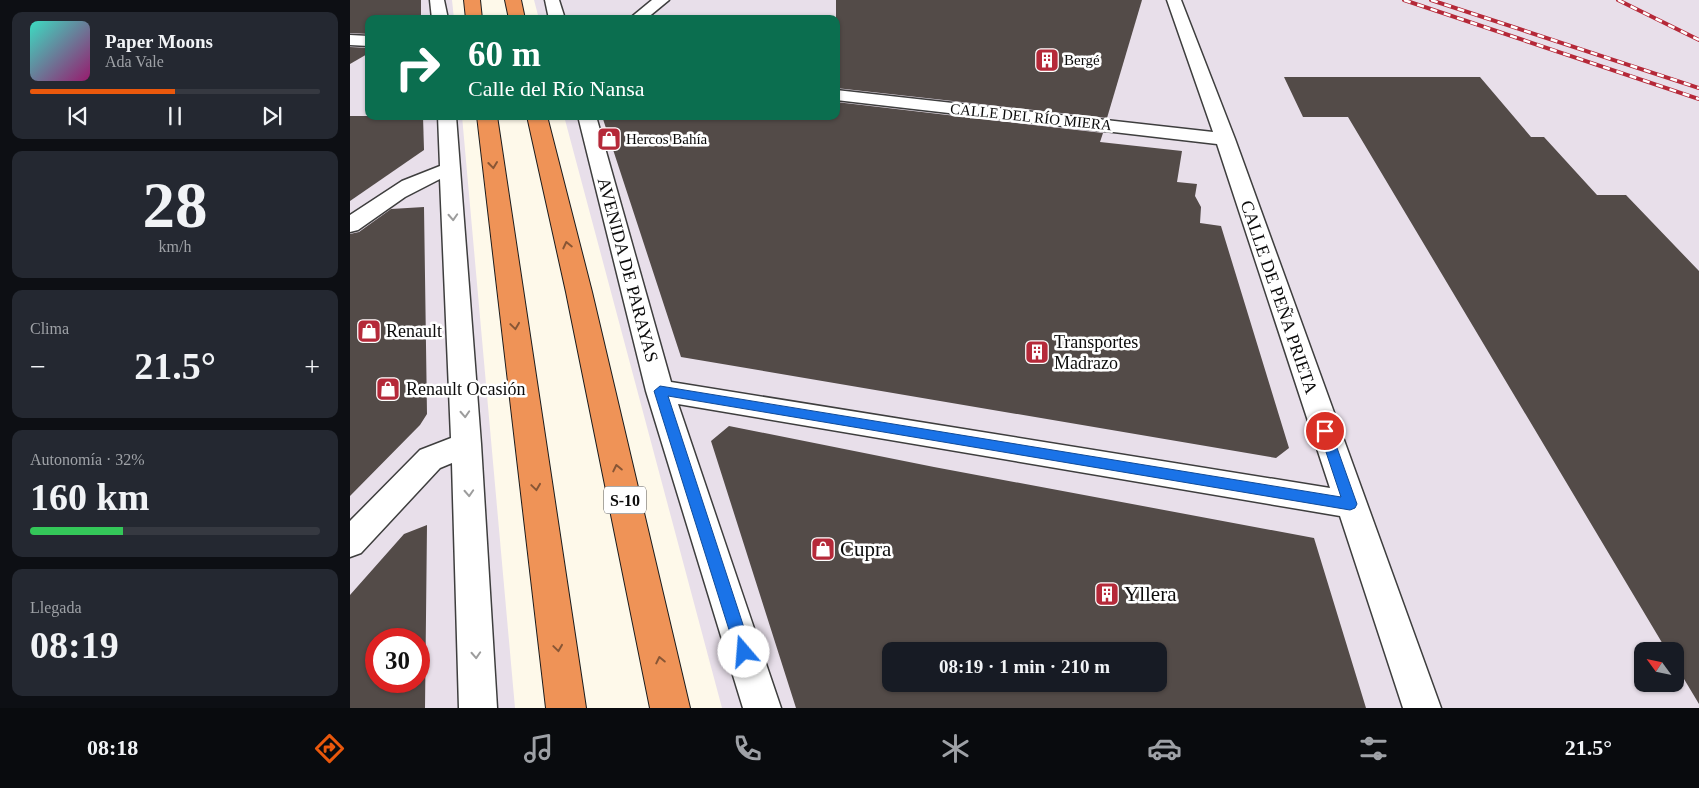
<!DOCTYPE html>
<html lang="es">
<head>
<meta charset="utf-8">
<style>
  :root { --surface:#171b24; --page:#242831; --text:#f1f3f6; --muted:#9ea1a6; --line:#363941; --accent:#ea580c }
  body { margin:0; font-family:Georgia,serif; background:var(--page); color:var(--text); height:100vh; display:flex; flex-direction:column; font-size:19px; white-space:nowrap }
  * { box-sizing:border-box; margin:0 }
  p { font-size:16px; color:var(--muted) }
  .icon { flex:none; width:28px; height:28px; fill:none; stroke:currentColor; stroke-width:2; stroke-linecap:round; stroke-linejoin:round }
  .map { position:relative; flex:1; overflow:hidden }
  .sheet { display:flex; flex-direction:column; gap:12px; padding:12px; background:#0d0f14; width:350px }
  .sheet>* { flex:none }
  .hud { position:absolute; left:15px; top:15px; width:475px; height:105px; border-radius:10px; box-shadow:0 1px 4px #0004; background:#0b6e4f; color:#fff; overflow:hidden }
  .needle { width:32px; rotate:303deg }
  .buttons { position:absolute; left:1284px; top:642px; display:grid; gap:10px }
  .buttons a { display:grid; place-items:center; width:50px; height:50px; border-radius:10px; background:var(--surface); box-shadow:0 1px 4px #0004; font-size:25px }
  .speed { position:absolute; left:15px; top:628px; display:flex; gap:10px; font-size:25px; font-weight:700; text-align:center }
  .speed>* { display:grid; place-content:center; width:65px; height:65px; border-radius:50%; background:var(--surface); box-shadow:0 1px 4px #0004; line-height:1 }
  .speed .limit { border:8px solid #d22; background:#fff; color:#111 }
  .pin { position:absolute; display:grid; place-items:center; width:42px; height:42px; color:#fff; margin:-21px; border:2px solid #fff; border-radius:50%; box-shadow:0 1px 5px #0007 }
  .me { position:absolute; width:55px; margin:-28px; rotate:342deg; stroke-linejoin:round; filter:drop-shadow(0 0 4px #0008) }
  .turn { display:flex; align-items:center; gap:18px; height:105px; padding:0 20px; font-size:22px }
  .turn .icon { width:65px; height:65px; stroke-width:2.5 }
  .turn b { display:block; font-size:35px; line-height:42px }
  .big { font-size:38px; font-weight:600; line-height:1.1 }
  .sheet .tile { flex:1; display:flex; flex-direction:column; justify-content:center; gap:8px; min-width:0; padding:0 18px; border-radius:10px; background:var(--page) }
  .sheet .dial { align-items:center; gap:0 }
  .dial b { font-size:65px; line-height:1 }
  .song { display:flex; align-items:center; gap:15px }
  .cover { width:60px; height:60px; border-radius:8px; background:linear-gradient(135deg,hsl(170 70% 55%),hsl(320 70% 35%)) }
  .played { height:5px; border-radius:2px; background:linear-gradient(90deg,var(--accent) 50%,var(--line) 50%) }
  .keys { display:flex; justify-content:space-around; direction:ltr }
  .heat { display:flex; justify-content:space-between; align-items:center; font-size:28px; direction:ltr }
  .charge { height:8px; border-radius:4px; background:linear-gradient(90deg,#34c759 32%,var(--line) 0) }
  .trip { position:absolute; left:532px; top:642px; width:285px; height:50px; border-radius:10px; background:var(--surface); box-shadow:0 1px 4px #0004; font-weight:600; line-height:50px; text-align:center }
  .tabs { display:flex; height:80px; justify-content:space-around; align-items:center; background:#090b0e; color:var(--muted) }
  .tabs .icon { width:35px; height:35px }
  .tabs .current { color:var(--accent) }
  .tabs b { font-size:22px; color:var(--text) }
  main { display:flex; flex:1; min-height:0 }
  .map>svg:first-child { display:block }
  .industrial { fill:#e8dfea; fill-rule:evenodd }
  .building { fill:#534b48; fill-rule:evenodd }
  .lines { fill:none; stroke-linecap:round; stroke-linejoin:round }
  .street-casing { stroke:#3e3e3e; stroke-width:3 }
  .highway-casing { stroke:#1c1c1c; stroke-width:2 }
  .street { fill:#fff; fill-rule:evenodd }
  .highway { fill:#ef9357; fill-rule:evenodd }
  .rail-casing { stroke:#b52939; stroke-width:4 }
  .rail { stroke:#fff; stroke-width:2.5; stroke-dasharray:7; stroke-linecap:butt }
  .oneway { stroke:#885635 }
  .oneway2 { stroke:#9d9d9d }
  .route { fill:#1a73e8; stroke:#114b97 }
  .labels { text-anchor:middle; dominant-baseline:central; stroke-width:5; stroke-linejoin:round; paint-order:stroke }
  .far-poi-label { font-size:15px; fill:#0b0b0b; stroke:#fff; text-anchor:start }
  .far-street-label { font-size:15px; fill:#0b0b0b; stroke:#fff }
  .shield { fill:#fff; stroke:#545454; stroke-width:1 }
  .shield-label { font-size:16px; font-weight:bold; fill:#0b0b0b }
  .street-label { font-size:18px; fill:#0b0b0b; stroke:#fff }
  .poi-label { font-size:18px; fill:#0b0b0b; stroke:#fff; text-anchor:start }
  .near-poi-label { font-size:21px; fill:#0b0b0b; stroke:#fff; text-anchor:start }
</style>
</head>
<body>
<main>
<section class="sheet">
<div class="tile">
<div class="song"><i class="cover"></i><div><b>Paper Moons</b><p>Ada Vale</p></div></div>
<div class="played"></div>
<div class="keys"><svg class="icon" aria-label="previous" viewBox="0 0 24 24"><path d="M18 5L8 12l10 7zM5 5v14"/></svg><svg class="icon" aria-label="pause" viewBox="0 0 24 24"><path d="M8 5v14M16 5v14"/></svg><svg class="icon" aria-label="next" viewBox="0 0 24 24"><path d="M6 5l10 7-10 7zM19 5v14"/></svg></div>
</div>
<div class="tile dial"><b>28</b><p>km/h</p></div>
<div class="tile"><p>Clima</p>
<div class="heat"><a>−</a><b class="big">21.5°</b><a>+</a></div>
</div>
<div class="tile"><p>Autonomía · 32%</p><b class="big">160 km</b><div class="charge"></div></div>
<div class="tile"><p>Llegada</p><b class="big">08:19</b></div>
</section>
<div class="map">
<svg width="1349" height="708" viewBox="0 0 1349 708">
  <rect width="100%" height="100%" fill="#fef9ea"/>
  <g class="industrial">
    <path d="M 0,0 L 102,0 L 104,19 L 19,19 L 19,116 L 112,116 L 165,708 L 0,708 ZM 26,639 L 69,639 L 69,681 L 26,681 Z"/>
    <path d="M 184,0 L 1349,0 L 1349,708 L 372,708 L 214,116 L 486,116 L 486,19 L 189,19 ZM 541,651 L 809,651 L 809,684 L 541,684 ZM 1292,651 L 1325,651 L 1325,684 L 1292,684 Z"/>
  </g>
  <g class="building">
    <polygon points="0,0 71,0 71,19 19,19 19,34 0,33"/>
    <polygon points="486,0 792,0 757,118 486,88"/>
    <polygon points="0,47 19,48 19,53 0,64"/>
    <polygon points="934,77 1130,77 1181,137 1194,137 1247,195 1276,195 1349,271 1349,704 1325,664 1325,651 1317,651 998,117 953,117"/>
    <polygon points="486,102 753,133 750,142 832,151 827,182 847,184 845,196 851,207 850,223 871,226 939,448 926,458 331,357 252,116 486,116"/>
    <polygon points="0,116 73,116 74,150 0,201"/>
    <polygon points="74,207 77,414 70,425 0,496 0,234 9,232 41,209"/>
    <path d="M 379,426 L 584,467 L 964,538 L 1016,708 L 446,708 L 361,441 ZM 541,651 L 809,651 L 809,684 L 541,684 Z"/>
    <path d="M 77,525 L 75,708 L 0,708 L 0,595 L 54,534 ZM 26,639 L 69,639 L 69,681 L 26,681 Z"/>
  </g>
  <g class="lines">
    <g class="street-casing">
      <g id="street">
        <polygon points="80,0 94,0 98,19 82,19"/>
        <polygon points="195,0 209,0 215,19 199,19"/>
        <polygon points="302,0 319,0 296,19 279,19"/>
        <polygon points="817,0 831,0 885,139 1091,708 1053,708 990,516 328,404 431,708 393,708 296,391 228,116 246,116 321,382 980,488 867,144 486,100 486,90 863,132"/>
        <polygon points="0,35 19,36 19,46 0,45"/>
        <polygon points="88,116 106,116 131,444 147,708 109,708 102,463 90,468 11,553 0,557 0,521 70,450 101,438 90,179 55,197 8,230 0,232 0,215 52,181 90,166"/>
      </g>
    </g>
    <g class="highway-casing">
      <g id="highway">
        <polygon points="114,0 130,0 132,19 116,19"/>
        <polygon points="155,0 171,0 175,19 159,19"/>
        <polygon points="127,116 147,116 236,708 196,708"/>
        <polygon points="177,116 197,116 242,292 340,708 300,708 216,292"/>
      </g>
    </g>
    <use href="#street" class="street"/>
    <use href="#highway" class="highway"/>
    <g class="rail-casing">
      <g id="rail">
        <polyline points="1054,0 1349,99"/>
        <polyline points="1081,0 1349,88"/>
        <polyline points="1268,0 1349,40"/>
      </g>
    </g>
    <use href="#rail" class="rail"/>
  </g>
  <defs><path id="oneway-chevron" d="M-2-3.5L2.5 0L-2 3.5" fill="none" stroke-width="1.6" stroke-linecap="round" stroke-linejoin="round" transform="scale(1.25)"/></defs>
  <g class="oneway">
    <use href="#oneway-chevron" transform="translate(143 165) rotate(83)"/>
    <use href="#oneway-chevron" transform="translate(217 245) rotate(-103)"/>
    <use href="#oneway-chevron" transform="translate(165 326) rotate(82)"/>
    <use href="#oneway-chevron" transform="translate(267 468) rotate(-102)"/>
    <use href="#oneway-chevron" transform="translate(186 487) rotate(82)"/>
    <use href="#oneway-chevron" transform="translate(208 648) rotate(82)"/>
    <use href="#oneway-chevron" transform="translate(310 660) rotate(-102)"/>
  </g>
  <g class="oneway2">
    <use href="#oneway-chevron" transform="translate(103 217) rotate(87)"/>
    <use href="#oneway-chevron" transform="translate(115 414) rotate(87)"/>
    <use href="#oneway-chevron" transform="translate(119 493) rotate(87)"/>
    <use href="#oneway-chevron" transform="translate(126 655) rotate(87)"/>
  </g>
  <polygon class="route" points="310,386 991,497 969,431 971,428 980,428 981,431 1007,504 1005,508 1000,510 318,396 402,652 400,657 394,660 389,657 386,652 304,391"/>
  <defs>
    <g id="building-square" transform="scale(1.25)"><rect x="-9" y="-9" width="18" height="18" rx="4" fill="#b52939" stroke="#fff"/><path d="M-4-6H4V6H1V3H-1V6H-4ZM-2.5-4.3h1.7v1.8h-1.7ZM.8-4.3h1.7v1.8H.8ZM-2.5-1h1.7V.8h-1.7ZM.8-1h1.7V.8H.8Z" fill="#fff"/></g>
    <g id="shop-square" transform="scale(1.25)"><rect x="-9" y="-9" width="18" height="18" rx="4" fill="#b52939" stroke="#fff"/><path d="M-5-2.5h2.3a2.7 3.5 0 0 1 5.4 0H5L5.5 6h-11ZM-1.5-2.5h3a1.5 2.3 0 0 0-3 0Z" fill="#fff"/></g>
  </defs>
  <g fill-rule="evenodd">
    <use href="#building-square" x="697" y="60"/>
    <use href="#shop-square" x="259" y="139"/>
    <use href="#shop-square" x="19" y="331"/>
    <use href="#building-square" x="687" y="352"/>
    <use href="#shop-square" x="38" y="389"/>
    <use href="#shop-square" x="473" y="549"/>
    <use href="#building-square" x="757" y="594"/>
  </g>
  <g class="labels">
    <g class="far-poi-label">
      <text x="714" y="60">Bergé</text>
      <text x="276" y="139">Hercos Bahía</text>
    </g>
    <g class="far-street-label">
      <text transform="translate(681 117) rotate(6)">CALLE DEL RÍO MIERA</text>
    </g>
    <rect class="shield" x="254" y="486.5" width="42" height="27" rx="4"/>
    <g class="shield-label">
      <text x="275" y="500">S-10</text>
    </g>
    <g class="street-label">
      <text transform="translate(278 270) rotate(75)">AVENIDA DE PARAYAS</text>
      <text transform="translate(929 297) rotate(71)">CALLE DE PEÑA PRIETA</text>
    </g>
    <g class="poi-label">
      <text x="36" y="331">Renault</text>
      <text x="704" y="342">Transportes<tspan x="704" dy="21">Madrazo</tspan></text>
      <text x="56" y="389">Renault Ocasión</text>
    </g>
    <g class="near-poi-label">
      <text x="490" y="549">Cupra</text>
      <text x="774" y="594">Yllera</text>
    </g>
  </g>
</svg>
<div class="buttons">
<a><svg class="needle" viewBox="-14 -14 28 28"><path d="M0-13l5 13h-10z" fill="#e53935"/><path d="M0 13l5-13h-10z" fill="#9ea1a6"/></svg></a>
</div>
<div class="speed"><div class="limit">30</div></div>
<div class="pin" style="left:975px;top:431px;background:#d93025"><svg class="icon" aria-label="arrive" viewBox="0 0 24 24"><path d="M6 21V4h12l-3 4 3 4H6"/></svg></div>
<svg class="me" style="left:394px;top:652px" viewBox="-20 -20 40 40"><circle r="19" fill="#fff"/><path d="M0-13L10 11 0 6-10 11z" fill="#1a73e8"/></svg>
<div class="trip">08:19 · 1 min · 210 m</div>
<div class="hud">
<div class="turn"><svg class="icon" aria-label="right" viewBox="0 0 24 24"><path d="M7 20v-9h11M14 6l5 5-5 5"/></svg><div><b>60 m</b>Calle del Río Nansa</div></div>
</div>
</div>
</main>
<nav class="tabs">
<b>08:18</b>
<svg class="icon current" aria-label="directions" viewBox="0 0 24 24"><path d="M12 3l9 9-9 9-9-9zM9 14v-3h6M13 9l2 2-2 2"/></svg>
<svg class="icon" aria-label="music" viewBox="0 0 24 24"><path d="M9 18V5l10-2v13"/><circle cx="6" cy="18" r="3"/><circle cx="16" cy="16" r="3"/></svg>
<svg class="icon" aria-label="phone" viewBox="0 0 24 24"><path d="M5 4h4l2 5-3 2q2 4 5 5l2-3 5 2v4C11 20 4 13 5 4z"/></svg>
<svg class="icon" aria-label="climate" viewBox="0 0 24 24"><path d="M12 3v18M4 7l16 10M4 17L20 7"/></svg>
<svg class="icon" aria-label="car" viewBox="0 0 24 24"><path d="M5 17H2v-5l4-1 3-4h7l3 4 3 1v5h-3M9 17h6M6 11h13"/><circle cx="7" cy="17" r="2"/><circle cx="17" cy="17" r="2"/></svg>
<svg class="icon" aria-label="filters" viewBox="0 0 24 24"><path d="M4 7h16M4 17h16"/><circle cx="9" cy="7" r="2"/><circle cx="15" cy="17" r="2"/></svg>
<b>21.5°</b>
</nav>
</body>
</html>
